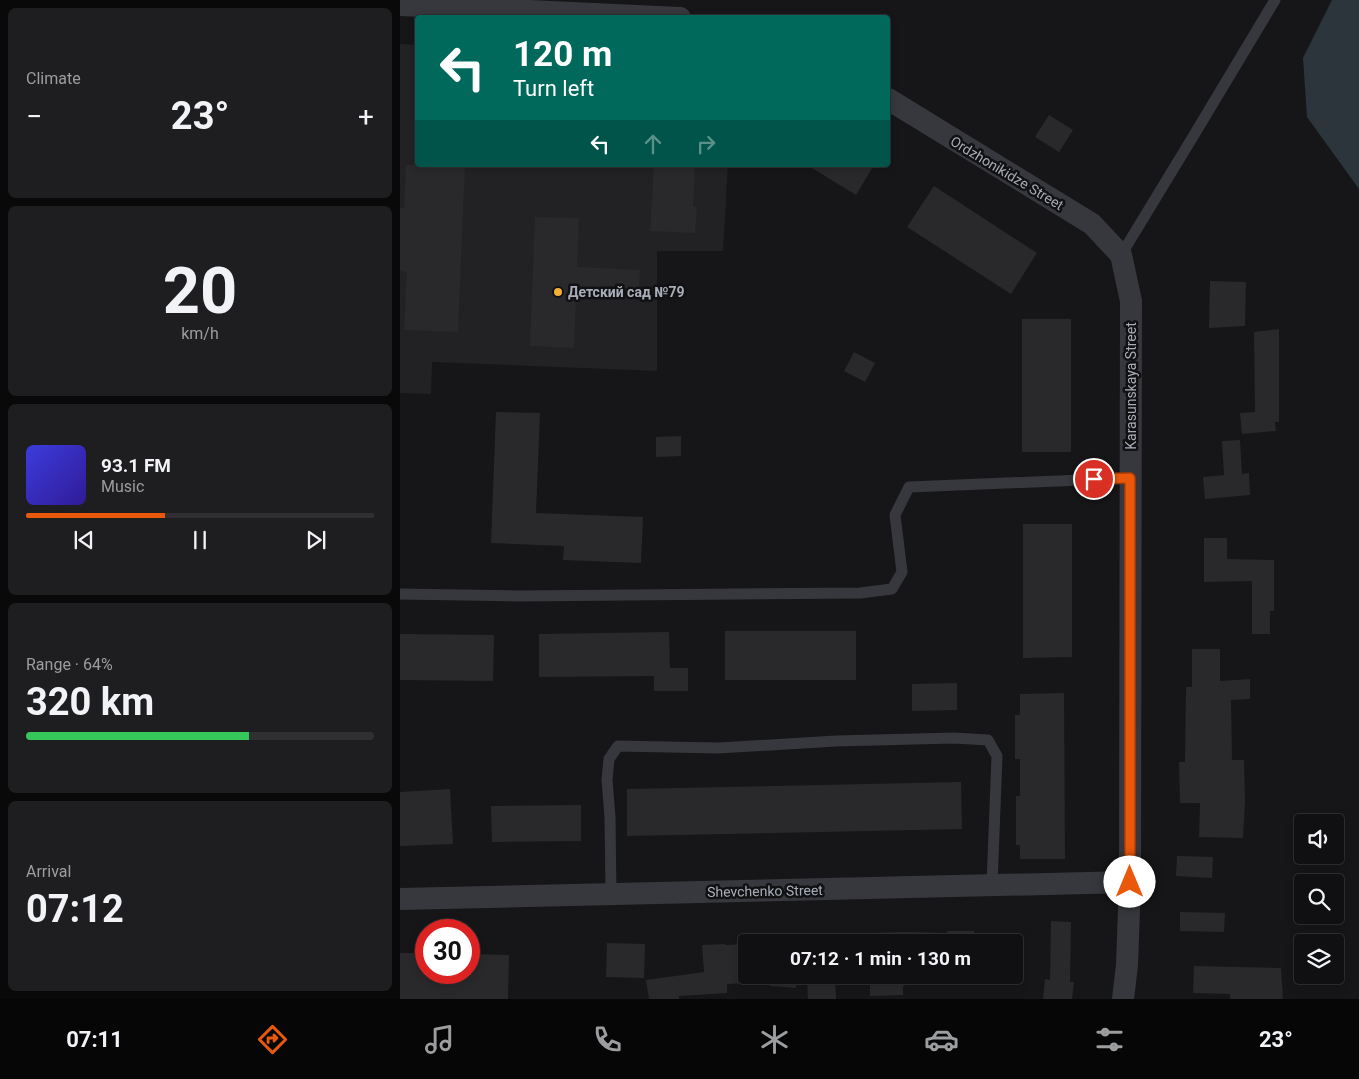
<!DOCTYPE html>
<html lang="en">
<head>
<meta charset="utf-8">
<style>
  :root { --surface:#101012; --page:#1e1e20; --text:#f1f3f6; --muted:#9c9d9f; --line:#303032; --accent:#ea580c }
  body { margin:0; font-family:Roboto,sans-serif; background:var(--page); color:var(--text); height:100vh; display:flex; flex-direction:column; font-size:19px; white-space:nowrap }
  * { box-sizing:border-box; margin:0 }
  p { font-size:16px; color:var(--muted) }
  .icon { flex:none; width:28px; height:28px; fill:none; stroke:currentColor; stroke-width:2; stroke-linecap:round; stroke-linejoin:round }
  .map { position:relative; flex:1; overflow:hidden }
  .drawer { display:flex; flex-direction:column; gap:8px; padding:8px; background:#09090a; width:400px }
  .drawer>* { flex:none }
  .guide { position:absolute; left:15px; top:15px; width:475px; height:152px; border-radius:5px; box-shadow:0 2px 8px #0003,0 0 0 1px var(--line); background:#00695c; color:#fff; overflow:hidden }
  .controls { position:absolute; left:894px; top:814px; display:grid; gap:10px }
  .controls a { display:grid; place-items:center; width:50px; height:50px; border-radius:5px; background:var(--surface); box-shadow:0 2px 8px #0003,0 0 0 1px var(--line); font-size:25px }
  .speed { position:absolute; left:15px; top:919px; display:flex; gap:10px; font-size:25px; font-weight:700; text-align:center }
  .speed>* { display:grid; place-content:center; width:65px; height:65px; border-radius:50%; background:var(--surface); box-shadow:0 2px 8px #0003,0 0 0 1px var(--line); line-height:1 }
  .speed .limit { border:8px solid #d22; background:#fff; color:#111 }
  .pin { position:absolute; display:grid; place-items:center; width:42px; height:42px; color:#fff; margin:-21px; border:2px solid #fff; border-radius:50%; box-shadow:0 1px 5px #0007 }
  .me { position:absolute; width:55px; margin:-28px; rotate:0deg; stroke-linejoin:round; filter:drop-shadow(0 0 4px #0008) }
  .turn { display:flex; align-items:center; gap:18px; height:105px; padding:0 15px; font-size:22px }
  .turn .icon { width:65px; height:65px; stroke-width:2.5 }
  .turn b { display:block; font-size:35px; line-height:42px }
  .lanes { display:flex; align-items:center; height:48px; padding:0 15px; background:#0003; justify-content:center; gap:25px; direction:ltr }
  .lanes .off { opacity:.35 }
  .big { font-size:38px; font-weight:700; line-height:1.1 }
  .drawer .widget { flex:1; display:flex; flex-direction:column; justify-content:center; gap:8px; min-width:0; padding:0 18px; border-radius:8px; background:var(--page) }
  .drawer .dial { align-items:center; gap:0 }
  .dial b { font-size:65px; line-height:1 }
  .song { display:flex; align-items:center; gap:15px }
  .cover { width:60px; height:60px; border-radius:8px; background:linear-gradient(135deg,hsl(240 70% 55%),hsl(250 70% 35%)) }
  .played { height:5px; border-radius:2px; background:linear-gradient(90deg,var(--accent) 40%,var(--line) 40%) }
  .keys { display:flex; justify-content:space-around; direction:ltr }
  .heat { display:flex; justify-content:space-between; align-items:center; font-size:28px; direction:ltr }
  .charge { height:8px; border-radius:4px; background:linear-gradient(90deg,#34c759 64%,var(--line) 0) }
  .trip { position:absolute; left:338px; top:934px; width:285px; height:50px; border-radius:5px; background:var(--surface); box-shadow:0 2px 8px #0003,0 0 0 1px var(--line); font-weight:700; line-height:50px; text-align:center }
  .tabs { display:flex; height:80px; justify-content:space-around; align-items:center; background:#060607; color:var(--muted) }
  .tabs .icon { width:35px; height:35px }
  .tabs .current { color:var(--accent) }
  .tabs b { font-size:22px; color:var(--text) }
  main { display:flex; flex:1; min-height:0 }
  .map>svg:first-child { display:block }
  .built { fill:#222225 }
  .water { fill:#2c353c }
  .building { fill:#29292c }
  .lines { fill:none; stroke-linecap:round; stroke-linejoin:round }
  .lane { stroke:#37383d; stroke-width:11 }
  .street { stroke:#37383d; stroke-width:22 }
  .route-casing { stroke:#983908; stroke-width:12 }
  .route { stroke:#ea580c; stroke-width:9 }
  .poi-dot { fill:#f2b134; stroke:#111113; stroke-width:2 }
  .labels { text-anchor:middle; dominant-baseline:central; stroke-width:5; stroke-linejoin:round; paint-order:stroke }
  .street-label { font-size:14px; fill:#a8adb8; stroke:#111113 }
  .poi-label { font-size:14px; font-weight:bold; fill:#a8adb8; stroke:#111113; text-anchor:start }
</style>
</head>
<body>
<main>
<section class="drawer">
<div class="widget"><p>Climate</p>
<div class="heat"><a>−</a><b class="big">23°</b><a>+</a></div>
</div>
<div class="widget dial"><b>20</b><p>km/h</p></div>
<div class="widget">
<div class="song"><i class="cover"></i><div><b>93.1 FM</b><p>Music</p></div></div>
<div class="played"></div>
<div class="keys"><svg class="icon" aria-label="previous" viewBox="0 0 24 24"><path d="M18 5L8 12l10 7zM5 5v14"/></svg><svg class="icon" aria-label="pause" viewBox="0 0 24 24"><path d="M8 5v14M16 5v14"/></svg><svg class="icon" aria-label="next" viewBox="0 0 24 24"><path d="M6 5l10 7-10 7zM19 5v14"/></svg></div>
</div>
<div class="widget"><p>Range · 64%</p><b class="big">320 km</b><div class="charge"></div></div>
<div class="widget"><p>Arrival</p><b class="big">07:12</b></div>
</section>
<div class="map">
<svg width="959" height="999" viewBox="0 0 959 999">
  <rect width="100%" height="100%" fill="#161618"/>
  <polygon class="built" points="0,44 17,45 18,165 328,165 323,251 257,251 257,371 32,362 31,394 0,393"/>
  <polygon class="water" points="932,0 959,0 959,189 907,117 903,58"/>
  <g class="building">
    <polygon points="649,115 673,130 659,152 635,137"/>
    <polygon points="6,165 65,165 58,332 4,330 7,272 0,271 0,208 4,208"/>
    <polygon points="254,165 295,165 293,207 297,207 295,233 250,231"/>
    <polygon points="407,165 474,165 456,195"/>
    <polygon points="534,186 637,253 611,294 507,227"/>
    <polygon points="135,217 179,218 177,267 240,270 239,298 176,295 174,348 130,346"/>
    <polygon points="810,281 846,282 845,326 809,328"/>
    <rect x="622" y="319" width="49" height="133"/>
    <polygon points="879,329 879,422 875,422 876,431 842,434 840,413 855,412 854,332"/>
    <polygon points="454,352 475,363 465,382 444,371"/>
    <polygon points="96,412 140,413 136,513 243,517 241,563 163,560 164,546 91,543"/>
    <polygon points="281,436 281,456 256,457 256,437"/>
    <polygon points="840,440 842,474 849,473 850,495 805,499 803,477 824,475 822,441"/>
    <polygon points="623,524 672,524 672,657 623,658"/>
    <polygon points="804,538 827,538 827,559 874,560 874,611 870,611 870,634 852,634 852,581 804,582"/>
    <rect x="325" y="631" width="131" height="49"/>
    <polygon points="269,632 270,668 288,668 288,691 254,691 254,676 139,677 139,634"/>
    <polygon points="0,634 94,635 93,681 0,680"/>
    <polygon points="792,649 820,649 820,681 850,679 850,699 831,700 832,760 844,760 845,801 843,838 799,837 800,803 780,803 779,762 785,762 786,687 792,687"/>
    <polygon points="557,683 557,710 512,711 512,684"/>
    <polygon points="664,693 665,859 620,859 620,845 616,845 616,796 620,796 620,759 615,759 615,715 620,715 620,694"/>
    <polygon points="561,782 562,829 227,836 227,789"/>
    <polygon points="50,789 53,844 0,846 0,792"/>
    <polygon points="181,805 181,841 92,842 91,806"/>
    <polygon points="777,856 813,857 812,878 776,876"/>
    <polygon points="780,912 825,913 824,932 780,931"/>
    <polygon points="651,921 671,922 670,982 674,982 672,999 643,999 645,979 650,980"/>
    <polygon points="547,931 574,931 574,934 605,935 605,942 469,942 468,933 507,932 547,933"/>
    <polygon points="207,943 245,944 244,978 206,977"/>
    <polygon points="325,944 325,945 346,944 346,975 397,975 396,988 370,986 370,982 327,984 327,993 279,996 279,999 249,999 246,980 304,972 302,945"/>
    <polygon points="0,953 26,953 26,972 69,972 69,954 109,955 108,999 0,999"/>
    <polygon points="794,966 881,968 883,999 830,999 830,994 793,993"/>
    <polygon points="470,975 604,975 603,982 582,981 582,977 535,976 503,986 503,995 470,996"/>
    <polygon points="435,981 436,999 408,999 407,982"/>
  </g>
  <g class="lines">
    <g class="lane">
      <polyline points="721,255 794,135 875,0"/>
      <polyline points="0,594 119,596 460,593 492,589 502,572 495,515 509,487 730,478"/>
      <polyline points="211,895 210,817 207,780 209,759 218,746 318,748 436,741 554,738 588,740 597,756 592,885"/>
    </g>
    <g class="street">
      <polyline points="0,5 280,18"/>
      <polyline points="488,99 692,224 721,255 731,301 730,882 727,965 723,999"/>
      <polyline points="0,899 730,882"/>
    </g>
  </g>
  <g class="lines">
    <g class="route-casing">
      <polyline id="route" points="694,479 730,478 730,882"/>
    </g>
    <use href="#route" class="route"/>
  </g>
  <circle class="poi-dot" cx="158" cy="292" r="5"/>
  <g class="labels">
    <g class="street-label">
      <text transform="translate(607 173) rotate(31)">Ordzhonikidze Street</text>
      <text transform="translate(731 386) rotate(-90)">Karasunskaya Street</text>
      <text transform="translate(365 891) rotate(-1)">Shevchenko Street</text>
    </g>
    <g class="poi-label">
      <text x="168" y="292">Детский сад №79</text>
    </g>
  </g>
</svg>
<div class="controls">
<a><svg class="icon" aria-label="sound" viewBox="0 0 24 24"><path d="M4 9h4l5-4v14l-5-4H4zM17 9q2 3 0 6"/></svg></a>
<a><svg class="icon" aria-label="search" viewBox="0 0 24 24"><circle cx="10" cy="10" r="6"/><path d="M15 15l6 6"/></svg></a>
<a><svg class="icon" aria-label="layers" viewBox="0 0 24 24"><path d="M12 4l9 5-9 5-9-5zM3 14l9 5 9-5"/></svg></a>
</div>
<div class="speed"><div class="limit">30</div></div>
<div class="pin" style="left:694px;top:479px;background:#d93025"><svg class="icon" aria-label="arrive" viewBox="0 0 24 24"><path d="M6 21V4h12l-3 4 3 4H6"/></svg></div>
<svg class="me" style="left:730px;top:882px" viewBox="-20 -20 40 40"><circle r="19" fill="#fff"/><path d="M0-13L10 11 0 6-10 11z" fill="#ea580c"/></svg>
<div class="trip">07:12 · 1 min · 130 m</div>
<div class="guide">
<div class="turn"><svg class="icon" aria-label="left" viewBox="0 0 24 24"><path d="M17 20v-9H6M10 6l-5 5 5 5"/></svg><div><b>120 m</b>Turn left</div></div>
<div class="lanes"><svg class="icon" aria-label="left" viewBox="0 0 24 24"><path d="M17 20v-9H6M10 6l-5 5 5 5"/></svg><svg class="icon off" aria-label="ahead" viewBox="0 0 24 24"><path d="M12 20V5M6 11l6-6 6 6"/></svg><svg class="icon off" aria-label="right" viewBox="0 0 24 24"><path d="M7 20v-9h11M14 6l5 5-5 5"/></svg></div>
</div>
</div>
</main>
<nav class="tabs">
<b>07:11</b>
<svg class="icon current" aria-label="directions" viewBox="0 0 24 24"><path d="M12 3l9 9-9 9-9-9zM9 14v-3h6M13 9l2 2-2 2"/></svg>
<svg class="icon" aria-label="music" viewBox="0 0 24 24"><path d="M9 18V5l10-2v13"/><circle cx="6" cy="18" r="3"/><circle cx="16" cy="16" r="3"/></svg>
<svg class="icon" aria-label="phone" viewBox="0 0 24 24"><path d="M5 4h4l2 5-3 2q2 4 5 5l2-3 5 2v4C11 20 4 13 5 4z"/></svg>
<svg class="icon" aria-label="climate" viewBox="0 0 24 24"><path d="M12 3v18M4 7l16 10M4 17L20 7"/></svg>
<svg class="icon" aria-label="car" viewBox="0 0 24 24"><path d="M5 17H2v-5l4-1 3-4h7l3 4 3 1v5h-3M9 17h6M6 11h13"/><circle cx="7" cy="17" r="2"/><circle cx="17" cy="17" r="2"/></svg>
<svg class="icon" aria-label="filters" viewBox="0 0 24 24"><path d="M4 7h16M4 17h16"/><circle cx="9" cy="7" r="2"/><circle cx="15" cy="17" r="2"/></svg>
<b>23°</b>
</nav>
</body>
</html>
